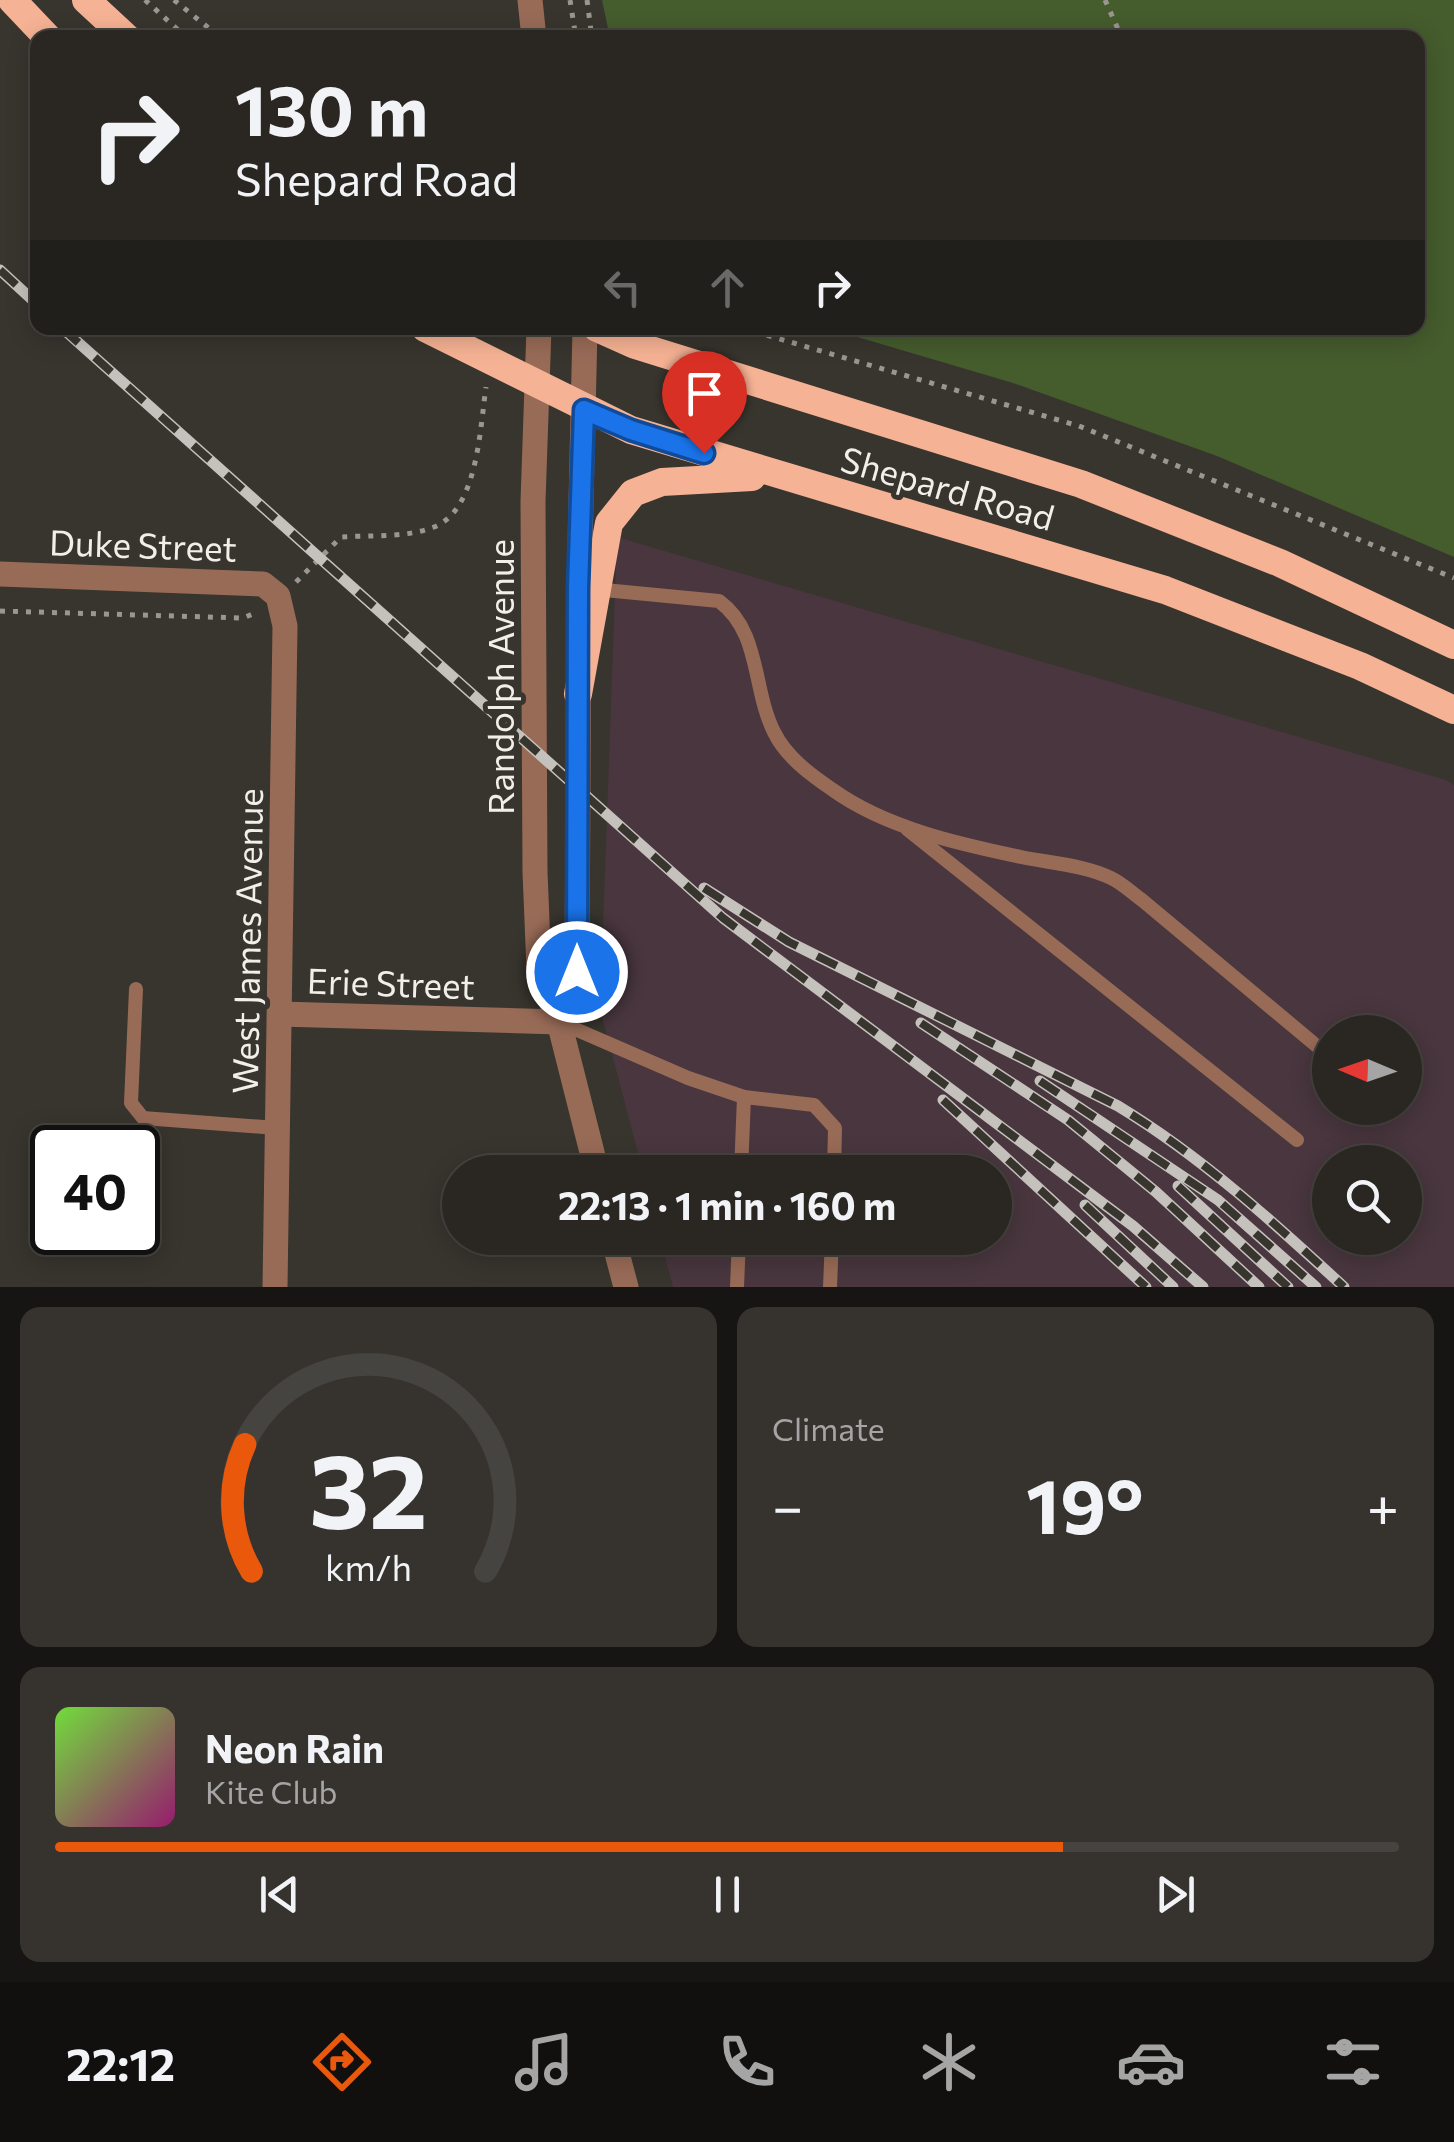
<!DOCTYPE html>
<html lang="en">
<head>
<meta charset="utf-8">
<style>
  :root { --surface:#2a2722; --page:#36332f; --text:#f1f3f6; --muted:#a5a5a5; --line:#464440; --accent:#ea580c }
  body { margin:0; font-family:Commissioner,sans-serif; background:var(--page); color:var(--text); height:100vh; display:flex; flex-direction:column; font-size:38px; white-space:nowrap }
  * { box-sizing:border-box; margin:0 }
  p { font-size:32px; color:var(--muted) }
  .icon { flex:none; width:55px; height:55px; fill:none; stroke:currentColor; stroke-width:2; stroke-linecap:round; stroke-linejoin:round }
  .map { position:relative; height:1287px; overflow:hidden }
  .details { display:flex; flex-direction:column; gap:20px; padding:20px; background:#171513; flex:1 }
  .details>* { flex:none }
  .banner { position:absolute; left:30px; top:30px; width:1395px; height:305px; border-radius:20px; box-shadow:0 5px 25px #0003,0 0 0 2px var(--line); background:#2a2722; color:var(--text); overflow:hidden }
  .needle { width:65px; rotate:272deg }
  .controls { position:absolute; left:1312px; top:1015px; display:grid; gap:20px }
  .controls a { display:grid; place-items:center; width:110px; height:110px; border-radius:50%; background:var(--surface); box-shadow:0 5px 25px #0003,0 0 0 2px var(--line); font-size:50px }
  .speed { position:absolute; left:30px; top:1125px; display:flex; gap:20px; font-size:50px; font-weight:700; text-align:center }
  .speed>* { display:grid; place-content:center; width:130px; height:130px; border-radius:50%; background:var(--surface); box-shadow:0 5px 25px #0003,0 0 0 2px var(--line); line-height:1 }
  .speed .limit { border:5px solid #111; border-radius:15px; background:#fff; color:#111 }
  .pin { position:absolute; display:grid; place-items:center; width:85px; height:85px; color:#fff; margin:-102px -42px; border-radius:50% 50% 50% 0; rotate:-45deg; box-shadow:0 0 10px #0007 }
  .pin .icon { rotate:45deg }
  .me { position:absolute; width:110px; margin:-55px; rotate:0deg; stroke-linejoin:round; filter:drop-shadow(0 0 8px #0008) }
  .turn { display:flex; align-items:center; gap:35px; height:210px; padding:0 40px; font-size:45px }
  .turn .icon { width:130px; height:130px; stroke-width:2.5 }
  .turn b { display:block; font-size:70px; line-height:85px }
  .lanes { display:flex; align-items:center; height:95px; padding:0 40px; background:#0003; justify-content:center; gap:50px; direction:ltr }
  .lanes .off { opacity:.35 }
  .big { font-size:75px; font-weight:700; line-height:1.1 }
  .details .card { flex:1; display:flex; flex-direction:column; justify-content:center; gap:15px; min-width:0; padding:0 35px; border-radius:20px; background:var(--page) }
  .details .dial { align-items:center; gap:0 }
  .dial svg { height:260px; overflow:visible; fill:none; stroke:var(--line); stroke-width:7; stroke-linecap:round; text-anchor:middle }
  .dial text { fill:var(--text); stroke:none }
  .song { display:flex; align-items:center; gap:30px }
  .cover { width:120px; height:120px; border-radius:15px; background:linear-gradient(135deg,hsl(100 70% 55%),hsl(320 70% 35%)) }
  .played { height:10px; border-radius:5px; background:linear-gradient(90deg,var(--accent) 75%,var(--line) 75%) }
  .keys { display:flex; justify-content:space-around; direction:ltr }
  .heat { display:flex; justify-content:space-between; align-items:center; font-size:55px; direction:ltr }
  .details .tiles { flex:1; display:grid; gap:20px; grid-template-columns:1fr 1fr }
  .card:last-child { grid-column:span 2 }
  .trip { position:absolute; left:442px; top:1155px; width:570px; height:100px; border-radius:50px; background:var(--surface); box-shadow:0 5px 25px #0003,0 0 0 2px var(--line); font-weight:700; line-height:100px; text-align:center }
  .menu { display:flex; height:160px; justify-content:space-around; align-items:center; background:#11100e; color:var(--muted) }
  .menu .icon { width:70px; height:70px }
  .menu .active { color:var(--accent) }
  .menu b { font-size:45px; color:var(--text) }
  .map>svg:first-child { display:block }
  .industrial { fill:#49363e; fill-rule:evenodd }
  .green { fill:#455c2d }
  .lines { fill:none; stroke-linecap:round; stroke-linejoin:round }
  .path { stroke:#9a9792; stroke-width:5; stroke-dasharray:5 8; stroke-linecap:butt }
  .service { stroke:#986b57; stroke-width:14 }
  .minor { stroke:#986b57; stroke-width:25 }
  .tertiary { stroke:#986b57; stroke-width:25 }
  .trunk { stroke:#f6b294; stroke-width:28 }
  .rail-casing { stroke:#c5c2be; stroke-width:11 }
  .rail { stroke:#38342e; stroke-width:8; stroke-dasharray:22; stroke-linecap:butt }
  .route-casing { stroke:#114b97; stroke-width:25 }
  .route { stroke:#1a73e8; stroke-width:18 }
  .labels { text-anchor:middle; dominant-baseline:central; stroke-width:10; stroke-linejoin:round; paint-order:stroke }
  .street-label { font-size:35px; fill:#f2efeb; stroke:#38342e }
</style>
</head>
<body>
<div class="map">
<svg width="1454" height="1287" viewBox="0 0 1454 1287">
  <rect width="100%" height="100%" fill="#38342e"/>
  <path class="industrial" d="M 617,537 L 1446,780 L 1454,785 L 1454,1287 L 673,1287 L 660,1238 L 995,1238 L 995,1172 L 643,1172 L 600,1009 ZM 1330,1032 L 1405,1032 L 1405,1108 L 1330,1108 ZM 1330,1162 L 1405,1162 L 1405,1238 L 1330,1238 Z"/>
  <polygon class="green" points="602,0 1454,0 1454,557 1217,456 1013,383 827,328 1418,328 1418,38 610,38"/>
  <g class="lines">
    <g class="path">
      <polyline points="145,0 187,38"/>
      <polyline points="174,0 221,38"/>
      <polyline points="570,0 576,38"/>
      <polyline points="587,0 592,38"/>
      <polyline points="1105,0 1122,38"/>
      <polyline points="742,328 1079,426 1454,578"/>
      <path d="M 296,582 L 341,537 C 371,535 406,538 434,527 C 478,510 480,427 486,387"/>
      <polyline points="0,611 243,618 255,613"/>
    </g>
    <g class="service">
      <path d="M 594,589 L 719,601 C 761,632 752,688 774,732 C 786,757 811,775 833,790 C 886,828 959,844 1021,857 C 1050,863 1084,865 1111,878 C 1122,883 1132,893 1142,900 L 1330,1057"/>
      <polyline points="907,829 1297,1140"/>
      <polyline points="136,989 131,1103 143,1118 277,1128"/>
      <polyline points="559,1022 688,1078 744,1097 814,1105 835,1128 834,1172"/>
      <polyline points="741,1172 744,1097"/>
      <polyline points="737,1287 739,1238"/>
      <polyline points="830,1287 832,1238"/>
    </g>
    <g class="minor">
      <polyline points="530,0 534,38"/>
      <polyline points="0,574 263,584 278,596 285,626 275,1287"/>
      <polyline points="280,1014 559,1022"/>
    </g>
    <g class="tertiary">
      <polyline points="539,328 533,501 535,872 539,969 559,1022 597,1172"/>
      <polyline points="559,1022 577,972 579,589 585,328"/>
      <polyline points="613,1238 626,1287"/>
    </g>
    <g class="trunk">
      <polyline points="12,0 48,38"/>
      <polyline points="86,0 127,38"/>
      <polyline points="425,328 631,430 1165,590 1360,666 1454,710"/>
      <polyline points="597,328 635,345 1081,484 1280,563 1454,645"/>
      <polyline points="578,694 609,523 633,493 662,482 752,477"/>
    </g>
    <g class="rail-casing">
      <g id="rail">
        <polyline points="0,270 38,305"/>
        <polyline points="62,328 723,918 1133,1226 1203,1287"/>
        <path d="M 704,888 L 789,942 L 1118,1106 C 1202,1157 1272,1221 1344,1287"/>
        <polyline points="921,1023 1068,1120 1156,1192 1259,1287"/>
        <polyline points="1040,1081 1218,1200 1316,1287"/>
        <polyline points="943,1100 1146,1287"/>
        <polyline points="1178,1186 1288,1287"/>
        <polyline points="1085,1205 1173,1287"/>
      </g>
    </g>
    <use href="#rail" class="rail"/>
  </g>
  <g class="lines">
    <g class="route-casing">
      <polyline id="route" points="577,972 578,588 584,410 631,430 704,453"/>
    </g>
    <use href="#route" class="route"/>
  </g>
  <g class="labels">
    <g class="street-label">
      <text transform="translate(948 487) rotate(16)">Shepard Road</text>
      <text transform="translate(143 544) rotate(2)">Duke Street</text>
      <text transform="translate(499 677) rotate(-90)">Randolph Avenue</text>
      <text transform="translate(246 941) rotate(-89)">West James Avenue</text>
      <text transform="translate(391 982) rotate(2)">Erie Street</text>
    </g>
  </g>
</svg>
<div class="controls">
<a><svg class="needle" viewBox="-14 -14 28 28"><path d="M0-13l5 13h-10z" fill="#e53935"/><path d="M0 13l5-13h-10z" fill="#a5a5a5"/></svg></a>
<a><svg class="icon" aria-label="search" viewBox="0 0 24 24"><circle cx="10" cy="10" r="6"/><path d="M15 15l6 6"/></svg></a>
</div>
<div class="speed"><div class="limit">40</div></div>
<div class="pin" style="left:704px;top:453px;background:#d93025"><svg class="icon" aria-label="arrive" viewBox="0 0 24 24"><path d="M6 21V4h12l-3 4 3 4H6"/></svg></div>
<svg class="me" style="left:577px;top:972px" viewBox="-20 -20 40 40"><circle r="17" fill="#1a73e8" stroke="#fff" stroke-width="3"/><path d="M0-11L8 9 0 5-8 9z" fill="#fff"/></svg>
<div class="trip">22:13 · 1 min · 160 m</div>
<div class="banner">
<div class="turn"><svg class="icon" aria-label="right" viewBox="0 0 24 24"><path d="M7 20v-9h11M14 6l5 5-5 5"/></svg><div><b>130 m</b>Shepard Road</div></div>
<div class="lanes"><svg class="icon off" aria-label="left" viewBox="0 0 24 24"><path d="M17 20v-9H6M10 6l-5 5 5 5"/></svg><svg class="icon off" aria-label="ahead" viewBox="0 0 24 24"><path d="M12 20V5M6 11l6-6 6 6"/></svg><svg class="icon" aria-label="right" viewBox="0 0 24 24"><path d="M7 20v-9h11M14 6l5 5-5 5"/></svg></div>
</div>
</div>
<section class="details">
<div class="tiles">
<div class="card dial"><svg viewBox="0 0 100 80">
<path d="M14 69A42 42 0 1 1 86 69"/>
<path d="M14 69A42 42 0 0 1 12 30" stroke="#ea580c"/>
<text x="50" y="56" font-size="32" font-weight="700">32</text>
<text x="50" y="72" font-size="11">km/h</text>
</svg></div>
<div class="card"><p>Climate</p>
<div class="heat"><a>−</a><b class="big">19°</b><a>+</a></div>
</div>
<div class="card">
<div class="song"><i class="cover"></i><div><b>Neon Rain</b><p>Kite Club</p></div></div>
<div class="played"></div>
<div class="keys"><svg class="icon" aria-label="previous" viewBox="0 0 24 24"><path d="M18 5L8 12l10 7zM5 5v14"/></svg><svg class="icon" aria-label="pause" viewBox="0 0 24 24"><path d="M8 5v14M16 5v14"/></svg><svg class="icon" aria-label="next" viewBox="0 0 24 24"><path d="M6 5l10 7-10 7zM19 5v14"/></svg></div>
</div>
</div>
</section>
<nav class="menu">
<b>22:12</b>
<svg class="icon active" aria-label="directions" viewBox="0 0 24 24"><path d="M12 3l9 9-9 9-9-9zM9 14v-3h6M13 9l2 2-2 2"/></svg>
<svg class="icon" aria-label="music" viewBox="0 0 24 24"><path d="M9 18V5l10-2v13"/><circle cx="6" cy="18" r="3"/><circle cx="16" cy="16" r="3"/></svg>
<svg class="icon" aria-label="phone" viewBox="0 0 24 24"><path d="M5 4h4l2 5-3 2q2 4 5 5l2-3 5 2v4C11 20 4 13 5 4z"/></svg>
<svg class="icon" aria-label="climate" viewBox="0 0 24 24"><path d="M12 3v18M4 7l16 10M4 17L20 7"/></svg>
<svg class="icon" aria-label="car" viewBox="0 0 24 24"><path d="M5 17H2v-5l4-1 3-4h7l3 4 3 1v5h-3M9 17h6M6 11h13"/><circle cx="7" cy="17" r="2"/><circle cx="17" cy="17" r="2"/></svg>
<svg class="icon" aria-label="filters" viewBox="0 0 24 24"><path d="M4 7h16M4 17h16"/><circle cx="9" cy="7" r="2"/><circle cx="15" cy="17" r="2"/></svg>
</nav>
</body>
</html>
